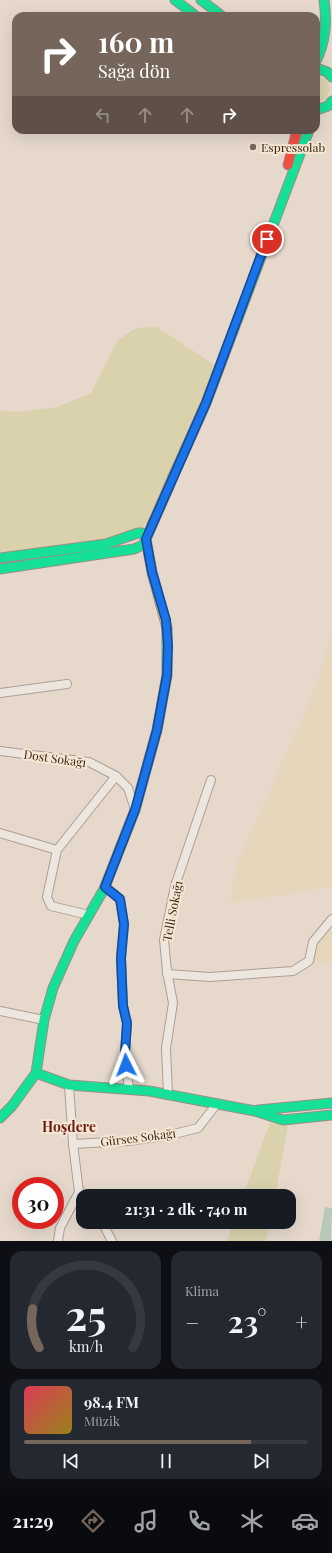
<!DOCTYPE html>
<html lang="tr">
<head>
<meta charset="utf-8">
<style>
  :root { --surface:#171b24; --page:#242831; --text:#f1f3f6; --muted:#9ea1a6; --line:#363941; --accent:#76655a }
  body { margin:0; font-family:"Playfair Display",serif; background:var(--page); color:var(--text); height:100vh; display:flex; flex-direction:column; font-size:15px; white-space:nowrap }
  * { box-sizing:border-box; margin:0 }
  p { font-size:13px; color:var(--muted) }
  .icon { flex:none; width:22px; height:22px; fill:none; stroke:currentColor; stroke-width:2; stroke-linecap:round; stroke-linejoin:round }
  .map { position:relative; height:1241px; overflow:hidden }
  .details { display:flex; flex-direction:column; gap:10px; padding:10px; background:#0d0f14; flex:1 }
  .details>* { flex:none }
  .top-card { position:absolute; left:12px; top:12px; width:308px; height:122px; border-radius:12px; box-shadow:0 4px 16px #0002; background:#76655a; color:#fff; overflow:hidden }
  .speed { position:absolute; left:12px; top:1177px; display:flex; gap:8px; font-size:20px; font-weight:700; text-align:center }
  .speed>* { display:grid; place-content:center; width:52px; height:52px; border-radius:50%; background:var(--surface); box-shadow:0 4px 16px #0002; line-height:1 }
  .speed .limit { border:6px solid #d22; background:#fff; color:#111 }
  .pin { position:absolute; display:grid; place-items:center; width:34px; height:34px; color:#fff; margin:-17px; border:2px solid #fff; border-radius:50%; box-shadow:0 1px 4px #0007 }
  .me { position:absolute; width:44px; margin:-22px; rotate:357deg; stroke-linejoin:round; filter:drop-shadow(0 0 3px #0008) }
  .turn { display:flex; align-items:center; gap:14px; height:84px; padding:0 20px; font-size:18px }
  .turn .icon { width:52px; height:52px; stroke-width:2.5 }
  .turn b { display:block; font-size:28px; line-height:34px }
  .lanes { display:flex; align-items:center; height:38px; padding:0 20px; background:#0003; justify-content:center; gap:20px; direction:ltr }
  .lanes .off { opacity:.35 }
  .big { font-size:30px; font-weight:700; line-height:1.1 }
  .details .widget { flex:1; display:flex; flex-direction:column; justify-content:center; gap:6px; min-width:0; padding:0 14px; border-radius:12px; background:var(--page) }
  .details .dial { align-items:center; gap:0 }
  .dial svg { height:104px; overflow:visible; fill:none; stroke:var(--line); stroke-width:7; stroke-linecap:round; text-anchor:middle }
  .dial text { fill:var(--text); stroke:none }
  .song { display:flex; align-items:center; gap:12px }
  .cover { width:48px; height:48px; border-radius:6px; background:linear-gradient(135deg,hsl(350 70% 55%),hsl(50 70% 35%)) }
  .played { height:4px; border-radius:2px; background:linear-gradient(90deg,var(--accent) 80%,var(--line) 80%) }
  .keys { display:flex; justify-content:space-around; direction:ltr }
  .heat { display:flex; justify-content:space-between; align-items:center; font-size:22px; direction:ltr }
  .details .tiles { flex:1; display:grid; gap:10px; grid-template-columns:1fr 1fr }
  .widget:last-child { grid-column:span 2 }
  .trip { position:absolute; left:76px; top:1189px; width:220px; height:40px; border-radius:12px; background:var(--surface); box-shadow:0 4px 16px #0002; font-weight:700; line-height:40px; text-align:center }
  .dock { display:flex; height:64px; justify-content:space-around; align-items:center; background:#090b0e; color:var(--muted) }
  .dock .icon { width:28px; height:28px }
  .dock .on { color:var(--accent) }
  .dock b { font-size:18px; color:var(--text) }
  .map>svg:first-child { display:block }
  .farmland { fill:#e6d6bc }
  .green { fill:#d9d2ad }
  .water { fill:#b8c9bb }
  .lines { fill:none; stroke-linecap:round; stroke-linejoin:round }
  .street-casing { stroke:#ab9f95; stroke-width:10 }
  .fast-casing { stroke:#9a8e85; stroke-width:11 }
  .slow-casing { stroke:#9a8e85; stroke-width:11 }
  .jam-casing { stroke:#9a8e85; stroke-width:11 }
  .street { stroke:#ede6de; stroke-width:8 }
  .fast { stroke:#16e098; stroke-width:9 }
  .slow { stroke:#ffcf43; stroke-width:9 }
  .jam { stroke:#f24e42; stroke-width:9 }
  .route-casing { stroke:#114b97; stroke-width:10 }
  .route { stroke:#1a73e8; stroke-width:7 }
  .poi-dot { fill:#76655a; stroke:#f7e6d1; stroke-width:1.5 }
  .labels { text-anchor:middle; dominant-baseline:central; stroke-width:4; stroke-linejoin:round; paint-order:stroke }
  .poi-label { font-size:12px; fill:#39261d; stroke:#f7e6d1; text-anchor:start }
  .street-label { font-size:12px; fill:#39261d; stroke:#f7e6d1 }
  .quarter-label { font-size:14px; font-weight:bold; fill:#681d1a; stroke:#f7e6d1 }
</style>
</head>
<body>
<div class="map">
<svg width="332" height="1241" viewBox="0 0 332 1241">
  <rect width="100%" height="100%" fill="#e6d9cc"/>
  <g class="farmland">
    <polygon points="332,634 332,887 230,903 237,863 314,691"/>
    <polygon points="332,924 332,965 314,962 315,942"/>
  </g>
  <g class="green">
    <polygon points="316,75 327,80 330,89 327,98 316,104"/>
    <polygon points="157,327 219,368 156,514 137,533 0,558 0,410 16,412 57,407 91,393 118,340 136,328"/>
    <polygon points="270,1123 288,1126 275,1196 243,1196"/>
    <polygon points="234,1222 270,1222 266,1241 227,1241"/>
  </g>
  <polygon class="water" points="325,1207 332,1208 331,1241 319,1241"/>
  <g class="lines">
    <g class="street-casing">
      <g id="street">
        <polyline points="0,693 67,684"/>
        <polyline points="0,751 89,762 116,776 128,788 135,809"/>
        <polyline points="0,833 57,850"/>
        <polyline points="105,887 120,899 124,925 121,958 123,1006 127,1023 125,1053 129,1090"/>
        <polyline points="89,915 51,906 47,897 57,850 116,776"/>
        <polyline points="167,974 210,977 293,971 309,961 313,942 332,919"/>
        <polyline points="0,1011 44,1020"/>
        <polyline points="69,1085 73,1144 79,1192 83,1197"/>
        <polyline points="168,1095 166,1048 173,1003 167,971 164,940 175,886 211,780"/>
        <polyline points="73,1144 128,1141 170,1135 198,1128 216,1105"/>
        <polyline points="102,1222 112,1241"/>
        <polyline points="58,1241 60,1228 79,1192"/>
      </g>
    </g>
    <g class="fast-casing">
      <g id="fast">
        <polyline points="175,0 196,16"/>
        <polyline points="201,0 222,16"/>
        <path d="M 316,61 C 326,41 327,22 324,0"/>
        <polyline points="316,68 327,72 332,77"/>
        <polyline points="316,110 328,106 332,101"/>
        <polyline points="173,477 206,403 309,130"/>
        <polyline points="0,558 106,544 138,533 142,533 146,539 143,545 134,549 0,569"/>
        <polyline points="36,1073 69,1085 149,1091 255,1111 283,1120 332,1115"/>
        <polyline points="258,1110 332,1103"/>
        <polyline points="0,1118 12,1106 36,1073 44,1020 53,988 74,941 104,889 135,810 157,730 167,675 167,628"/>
      </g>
    </g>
    <g class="slow-casing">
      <polyline id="slow" points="167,628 152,572 146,539 173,477"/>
    </g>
    <g class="jam-casing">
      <polyline id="jam" points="288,165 297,130"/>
    </g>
    <use href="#street" class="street"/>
    <use href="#fast" class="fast"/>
    <use href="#slow" class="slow"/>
    <use href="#jam" class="jam"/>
  </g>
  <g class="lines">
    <g class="route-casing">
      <polyline id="route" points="126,1065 125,1053 127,1023 123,1006 121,958 124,924 120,899 105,887 135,810 157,730 167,675 168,645 166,620 152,572 146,539 206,403 267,239"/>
    </g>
    <use href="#route" class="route"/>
  </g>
  <circle class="poi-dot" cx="253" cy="147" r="4"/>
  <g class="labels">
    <g class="poi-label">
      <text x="261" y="147">Espressolab</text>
    </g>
    <g class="street-label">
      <text transform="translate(55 758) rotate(8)">Dost Sokağı</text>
      <text transform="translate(172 911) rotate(-79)">Telli Sokağı</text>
      <text transform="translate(138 1137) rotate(-7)">Gürses Sokağı</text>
    </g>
    <g class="quarter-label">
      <text x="69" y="1126">Hoşdere</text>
    </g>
  </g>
</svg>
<div class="speed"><div class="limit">30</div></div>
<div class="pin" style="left:267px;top:239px;background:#d93025"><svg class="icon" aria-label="arrive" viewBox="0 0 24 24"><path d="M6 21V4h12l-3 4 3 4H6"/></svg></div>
<svg class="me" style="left:126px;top:1065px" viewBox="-20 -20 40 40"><path d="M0-17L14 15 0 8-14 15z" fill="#1a73e8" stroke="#fff" stroke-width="4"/></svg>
<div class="trip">21:31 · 2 dk · 740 m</div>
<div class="top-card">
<div class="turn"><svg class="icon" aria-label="right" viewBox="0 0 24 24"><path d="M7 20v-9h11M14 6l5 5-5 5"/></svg><div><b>160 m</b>Sağa dön</div></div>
<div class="lanes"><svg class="icon off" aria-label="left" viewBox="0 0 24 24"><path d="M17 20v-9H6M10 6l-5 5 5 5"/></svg><svg class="icon off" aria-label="ahead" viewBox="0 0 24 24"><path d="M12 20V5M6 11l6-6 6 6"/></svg><svg class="icon off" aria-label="ahead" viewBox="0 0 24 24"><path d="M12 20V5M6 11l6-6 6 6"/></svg><svg class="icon" aria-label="right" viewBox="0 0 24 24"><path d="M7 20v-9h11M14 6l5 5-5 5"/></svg></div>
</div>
</div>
<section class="details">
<div class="tiles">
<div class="widget dial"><svg viewBox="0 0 100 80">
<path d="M14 69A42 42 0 1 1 86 69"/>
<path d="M14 69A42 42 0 0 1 9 39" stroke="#76655a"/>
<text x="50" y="56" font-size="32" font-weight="700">25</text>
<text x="50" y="72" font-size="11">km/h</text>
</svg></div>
<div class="widget"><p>Klima</p>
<div class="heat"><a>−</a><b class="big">23°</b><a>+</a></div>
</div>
<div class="widget">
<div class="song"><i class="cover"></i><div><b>98.4 FM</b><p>Müzik</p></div></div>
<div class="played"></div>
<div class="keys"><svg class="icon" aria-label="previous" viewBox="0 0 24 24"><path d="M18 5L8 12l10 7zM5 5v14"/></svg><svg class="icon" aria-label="pause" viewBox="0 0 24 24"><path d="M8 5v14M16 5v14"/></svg><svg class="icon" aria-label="next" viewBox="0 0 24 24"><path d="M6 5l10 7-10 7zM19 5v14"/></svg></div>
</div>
</div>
</section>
<nav class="dock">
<b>21:29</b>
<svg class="icon on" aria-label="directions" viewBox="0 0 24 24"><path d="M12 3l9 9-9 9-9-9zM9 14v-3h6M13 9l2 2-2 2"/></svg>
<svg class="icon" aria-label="music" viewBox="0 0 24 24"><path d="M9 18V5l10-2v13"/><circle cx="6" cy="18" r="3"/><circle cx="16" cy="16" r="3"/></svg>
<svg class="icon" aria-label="phone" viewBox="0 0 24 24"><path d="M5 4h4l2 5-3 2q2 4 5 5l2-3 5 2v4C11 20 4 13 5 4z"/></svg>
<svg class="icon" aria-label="climate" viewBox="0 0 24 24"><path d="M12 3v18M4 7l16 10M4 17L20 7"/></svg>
<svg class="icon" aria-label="car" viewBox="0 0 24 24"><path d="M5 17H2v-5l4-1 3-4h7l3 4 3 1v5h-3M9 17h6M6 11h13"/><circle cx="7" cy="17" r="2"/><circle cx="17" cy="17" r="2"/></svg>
</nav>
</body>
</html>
